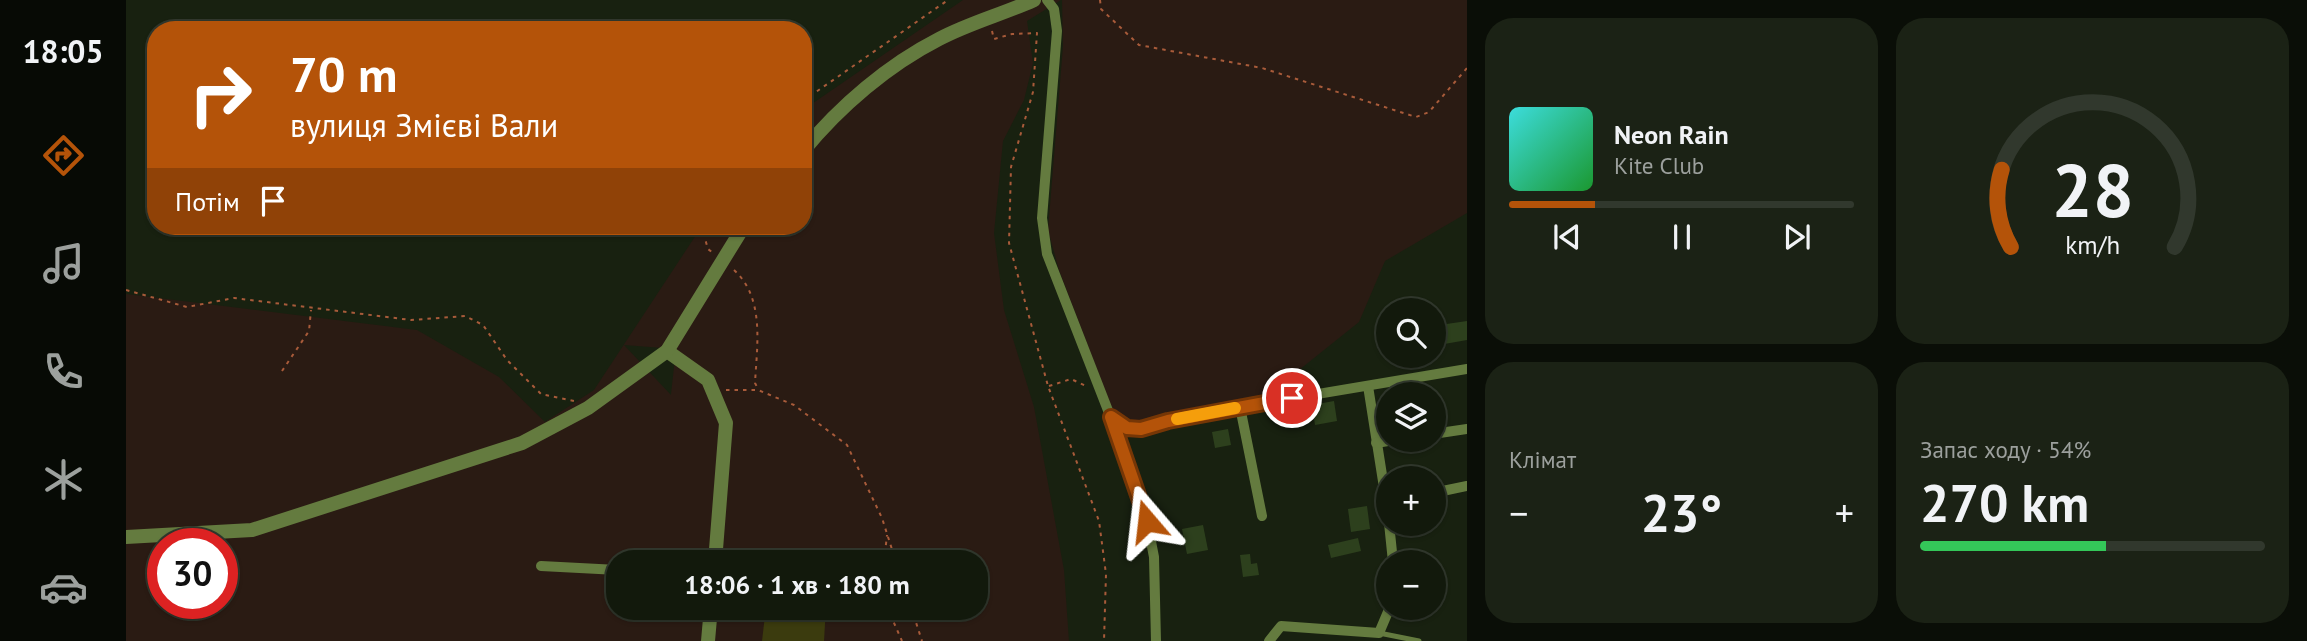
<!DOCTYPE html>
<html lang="uk">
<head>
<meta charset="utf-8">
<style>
  :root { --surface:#12190c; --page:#1b2215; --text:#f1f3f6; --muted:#9ca09d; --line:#31382d; --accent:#b45309 }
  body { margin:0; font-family:"PT Sans",sans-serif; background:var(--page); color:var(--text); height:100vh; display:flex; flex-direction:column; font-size:26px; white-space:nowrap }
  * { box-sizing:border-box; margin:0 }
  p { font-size:23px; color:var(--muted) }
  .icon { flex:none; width:38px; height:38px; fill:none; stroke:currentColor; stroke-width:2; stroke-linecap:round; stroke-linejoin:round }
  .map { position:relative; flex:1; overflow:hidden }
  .details { display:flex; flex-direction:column; gap:18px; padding:18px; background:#0a0e07; width:840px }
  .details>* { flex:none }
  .banner { position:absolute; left:21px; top:21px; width:665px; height:214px; border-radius:28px; box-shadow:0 2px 5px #0004,0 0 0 2px var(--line); background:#b45309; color:#fff; overflow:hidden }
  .buttons { position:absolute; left:1250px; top:298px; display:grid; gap:14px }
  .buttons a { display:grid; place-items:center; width:70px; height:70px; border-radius:50%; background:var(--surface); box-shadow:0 2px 5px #0004,0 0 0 2px var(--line); font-size:35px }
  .speed { position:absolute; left:21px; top:528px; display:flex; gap:14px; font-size:35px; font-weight:700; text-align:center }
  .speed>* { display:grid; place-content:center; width:91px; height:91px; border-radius:50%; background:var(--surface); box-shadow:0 2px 5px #0004,0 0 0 2px var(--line); line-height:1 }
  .speed .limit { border:10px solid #d22; background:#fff; color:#111 }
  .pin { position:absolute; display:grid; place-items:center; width:60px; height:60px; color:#fff; margin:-30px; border:4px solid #fff; border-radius:50%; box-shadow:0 2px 7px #0007 }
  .me { position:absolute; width:77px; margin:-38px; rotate:343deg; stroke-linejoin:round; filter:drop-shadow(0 0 5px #0008) }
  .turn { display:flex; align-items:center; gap:24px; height:147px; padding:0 28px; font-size:32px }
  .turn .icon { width:91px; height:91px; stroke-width:2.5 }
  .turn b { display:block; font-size:49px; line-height:60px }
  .then { display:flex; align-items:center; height:66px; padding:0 28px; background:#0003; gap:14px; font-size:26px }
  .big { font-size:52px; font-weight:700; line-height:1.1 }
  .details .widget { flex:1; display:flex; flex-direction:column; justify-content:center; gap:10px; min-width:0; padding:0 24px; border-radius:28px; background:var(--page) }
  .details .dial { align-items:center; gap:0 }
  .dial svg { height:182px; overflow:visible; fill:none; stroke:var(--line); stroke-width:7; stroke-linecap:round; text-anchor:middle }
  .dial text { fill:var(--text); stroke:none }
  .song { display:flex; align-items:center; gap:21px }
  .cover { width:84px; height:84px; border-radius:10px; background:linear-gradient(135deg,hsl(180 70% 55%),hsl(130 70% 35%)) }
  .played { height:7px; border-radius:4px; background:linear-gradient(90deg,var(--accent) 25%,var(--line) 25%) }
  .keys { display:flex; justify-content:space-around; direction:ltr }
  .heat { display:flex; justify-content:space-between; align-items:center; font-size:38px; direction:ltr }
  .charge { height:10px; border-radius:5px; background:linear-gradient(90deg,#34c759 54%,var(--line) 0) }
  .details .tiles { flex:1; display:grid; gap:18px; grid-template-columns:repeat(2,1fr) }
  .trip { position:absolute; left:480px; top:550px; width:382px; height:70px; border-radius:28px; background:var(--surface); box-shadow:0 2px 5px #0004,0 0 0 2px var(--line); font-weight:700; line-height:70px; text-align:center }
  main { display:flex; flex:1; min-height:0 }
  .tab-bar { display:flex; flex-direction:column; width:126px; justify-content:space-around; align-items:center; background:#070a05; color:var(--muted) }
  .tab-bar .icon { width:49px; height:49px }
  .tab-bar .on { color:var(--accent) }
  .tab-bar b { font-size:32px; color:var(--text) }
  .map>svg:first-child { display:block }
  .green { fill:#2a1b13; fill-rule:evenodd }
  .water { fill:#3b3b0e }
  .building { fill:#2d401d }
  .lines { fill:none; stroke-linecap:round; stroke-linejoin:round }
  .path { stroke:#a85b3a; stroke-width:2; stroke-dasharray:3.5 5; stroke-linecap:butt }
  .service { stroke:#647b3f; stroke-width:5 }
  .minor { stroke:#647b3f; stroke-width:10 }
  .tertiary { stroke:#647b3f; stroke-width:14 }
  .route-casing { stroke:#753606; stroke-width:18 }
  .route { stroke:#b45309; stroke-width:12 }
  .slow { stroke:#f59e0b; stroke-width:12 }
</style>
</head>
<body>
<main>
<nav class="tab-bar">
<b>18:05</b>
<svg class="icon on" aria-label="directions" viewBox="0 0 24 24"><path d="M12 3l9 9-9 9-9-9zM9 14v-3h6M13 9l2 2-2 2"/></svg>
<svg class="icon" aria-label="music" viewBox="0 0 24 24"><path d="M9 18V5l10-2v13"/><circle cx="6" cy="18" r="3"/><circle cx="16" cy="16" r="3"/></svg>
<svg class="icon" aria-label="phone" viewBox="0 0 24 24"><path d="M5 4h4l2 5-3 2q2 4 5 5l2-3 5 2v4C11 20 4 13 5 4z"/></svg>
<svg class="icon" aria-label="climate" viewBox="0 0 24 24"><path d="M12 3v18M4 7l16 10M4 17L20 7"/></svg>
<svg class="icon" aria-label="car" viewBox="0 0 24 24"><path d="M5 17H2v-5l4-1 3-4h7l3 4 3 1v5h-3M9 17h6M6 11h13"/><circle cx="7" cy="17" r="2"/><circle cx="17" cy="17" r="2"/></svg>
</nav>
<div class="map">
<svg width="1341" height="641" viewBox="0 0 1341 641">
  <rect width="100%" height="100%" fill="#182110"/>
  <g class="green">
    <path d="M 837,0 L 935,0 L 901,21 L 907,63 L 898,100 L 877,141 L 868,233 L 878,310 L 908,407 L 938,570 L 943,641 L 0,641 L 0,294 L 291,330 L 373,377 L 419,422 L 468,390 L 576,226 L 677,226 L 677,110 ZM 498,345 L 550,349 L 545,394 L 545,395 ZM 37,544 L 96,544 L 96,604 L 37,604 ZM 492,562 L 849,562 L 849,607 L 492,607 Z"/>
    <polygon points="936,0 1341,0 1341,213 1259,261 1233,322 1143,394 1008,423 989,417 933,270 922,230 937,46"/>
  </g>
  <polygon class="water" points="640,607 700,607 698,641 636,641"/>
  <g class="building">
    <polygon points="1341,321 1341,340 1307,346 1307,326"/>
    <polygon points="1208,401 1211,421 1189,425 1186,405"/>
    <polygon points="1102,429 1105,445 1089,448 1086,432"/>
    <polygon points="1241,506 1244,529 1225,532 1222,509"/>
    <polygon points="1077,525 1082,550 1061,554 1056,529"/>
    <polygon points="1232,538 1235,551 1205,558 1202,545"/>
    <polygon points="1124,554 1125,564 1131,563 1133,575 1117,577 1114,555"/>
  </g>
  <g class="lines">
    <g class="path">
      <polyline points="974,0 975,9 1013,45 1136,68 1290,117 1303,112 1341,68"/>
      <polyline points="866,31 868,39 886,34 911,33 907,92 885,167 883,243 922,386 973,521 980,574 978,641"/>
      <polyline points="677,101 822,0"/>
      <polyline points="581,226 577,232 582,249 587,253"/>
      <path d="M 608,270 C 639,298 631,345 629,383 L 632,389"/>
      <polyline points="0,290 61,307 108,298 285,320 339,316 357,325 381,360 415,394 448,401"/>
      <polyline points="156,371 183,331 185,310"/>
      <polyline points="923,386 945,379 960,386"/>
      <polyline points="600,390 632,390 668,405 721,445 756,518 770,562"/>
      <polyline points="758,562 761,535"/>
      <polyline points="761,607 776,641"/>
      <polyline points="785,607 796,641"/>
    </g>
    <polyline class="service" points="1253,633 1293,641"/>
    <g class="minor">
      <polyline points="921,0 928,9 931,31 916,218 921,254 1006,472 1021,521 1028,557 1030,641"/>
      <polyline points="1242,386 1262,513"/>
      <polyline points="1114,407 1136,516"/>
      <polyline points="985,417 1001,428 1015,429 1042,421 1114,407 1341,369"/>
      <polyline points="1307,434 1341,429"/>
      <polyline points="1250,443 1274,439"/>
      <polyline points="1307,493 1341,486"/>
      <polyline points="1263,523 1267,562"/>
      <polyline points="415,566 492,570"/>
      <polyline points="1143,641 1155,626 1253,633 1264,607"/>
    </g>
    <g class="tertiary">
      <path d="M 677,151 C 714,106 762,65 813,39 C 843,23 877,14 908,0"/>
      <polyline points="541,351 582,380 600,423 589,562"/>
      <polyline points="0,537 126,530 396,443 462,408 541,351 618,226"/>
      <polyline points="582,641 585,607"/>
    </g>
  </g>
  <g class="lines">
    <g class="route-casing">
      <polyline id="route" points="1021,521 985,417 1001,428 1015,429 1042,421 1166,398"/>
    </g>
    <use href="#route" class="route"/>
    <polyline class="slow" points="1051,419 1109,408"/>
  </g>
</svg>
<div class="buttons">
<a><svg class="icon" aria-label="search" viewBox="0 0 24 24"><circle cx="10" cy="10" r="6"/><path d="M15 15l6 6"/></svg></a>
<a><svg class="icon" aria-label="layers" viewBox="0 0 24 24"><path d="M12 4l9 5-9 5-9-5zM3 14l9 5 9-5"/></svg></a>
<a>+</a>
<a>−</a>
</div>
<div class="speed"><div class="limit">30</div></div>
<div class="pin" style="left:1166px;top:398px;background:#d93025"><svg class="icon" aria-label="arrive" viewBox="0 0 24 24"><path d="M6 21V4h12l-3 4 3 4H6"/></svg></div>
<svg class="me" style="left:1021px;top:521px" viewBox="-20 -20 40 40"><path d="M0-17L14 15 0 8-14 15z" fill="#b45309" stroke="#fff" stroke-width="4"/></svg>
<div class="trip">18:06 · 1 хв · 180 m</div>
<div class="banner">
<div class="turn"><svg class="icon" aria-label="right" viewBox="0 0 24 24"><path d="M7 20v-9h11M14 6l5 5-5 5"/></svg><div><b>70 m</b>вулиця Змієві Вали</div></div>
<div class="then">Потім<svg class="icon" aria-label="arrive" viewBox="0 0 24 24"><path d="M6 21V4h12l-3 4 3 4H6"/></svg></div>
</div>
</div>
<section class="details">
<div class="tiles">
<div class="widget">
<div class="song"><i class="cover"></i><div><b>Neon Rain</b><p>Kite Club</p></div></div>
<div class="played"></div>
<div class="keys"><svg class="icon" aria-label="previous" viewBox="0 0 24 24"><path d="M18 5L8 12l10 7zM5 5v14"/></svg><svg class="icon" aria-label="pause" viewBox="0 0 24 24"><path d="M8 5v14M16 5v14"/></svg><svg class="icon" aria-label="next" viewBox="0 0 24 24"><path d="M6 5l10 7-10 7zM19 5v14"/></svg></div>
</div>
<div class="widget dial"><svg viewBox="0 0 100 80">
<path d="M14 69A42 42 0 1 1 86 69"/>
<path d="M14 69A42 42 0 0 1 10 35" stroke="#b45309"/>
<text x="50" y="56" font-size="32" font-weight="700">28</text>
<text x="50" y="72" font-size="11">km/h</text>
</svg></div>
<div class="widget"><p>Клімат</p>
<div class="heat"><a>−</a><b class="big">23°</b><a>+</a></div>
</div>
<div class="widget"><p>Запас ходу · 54%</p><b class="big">270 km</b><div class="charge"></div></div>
</div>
</section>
</main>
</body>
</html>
